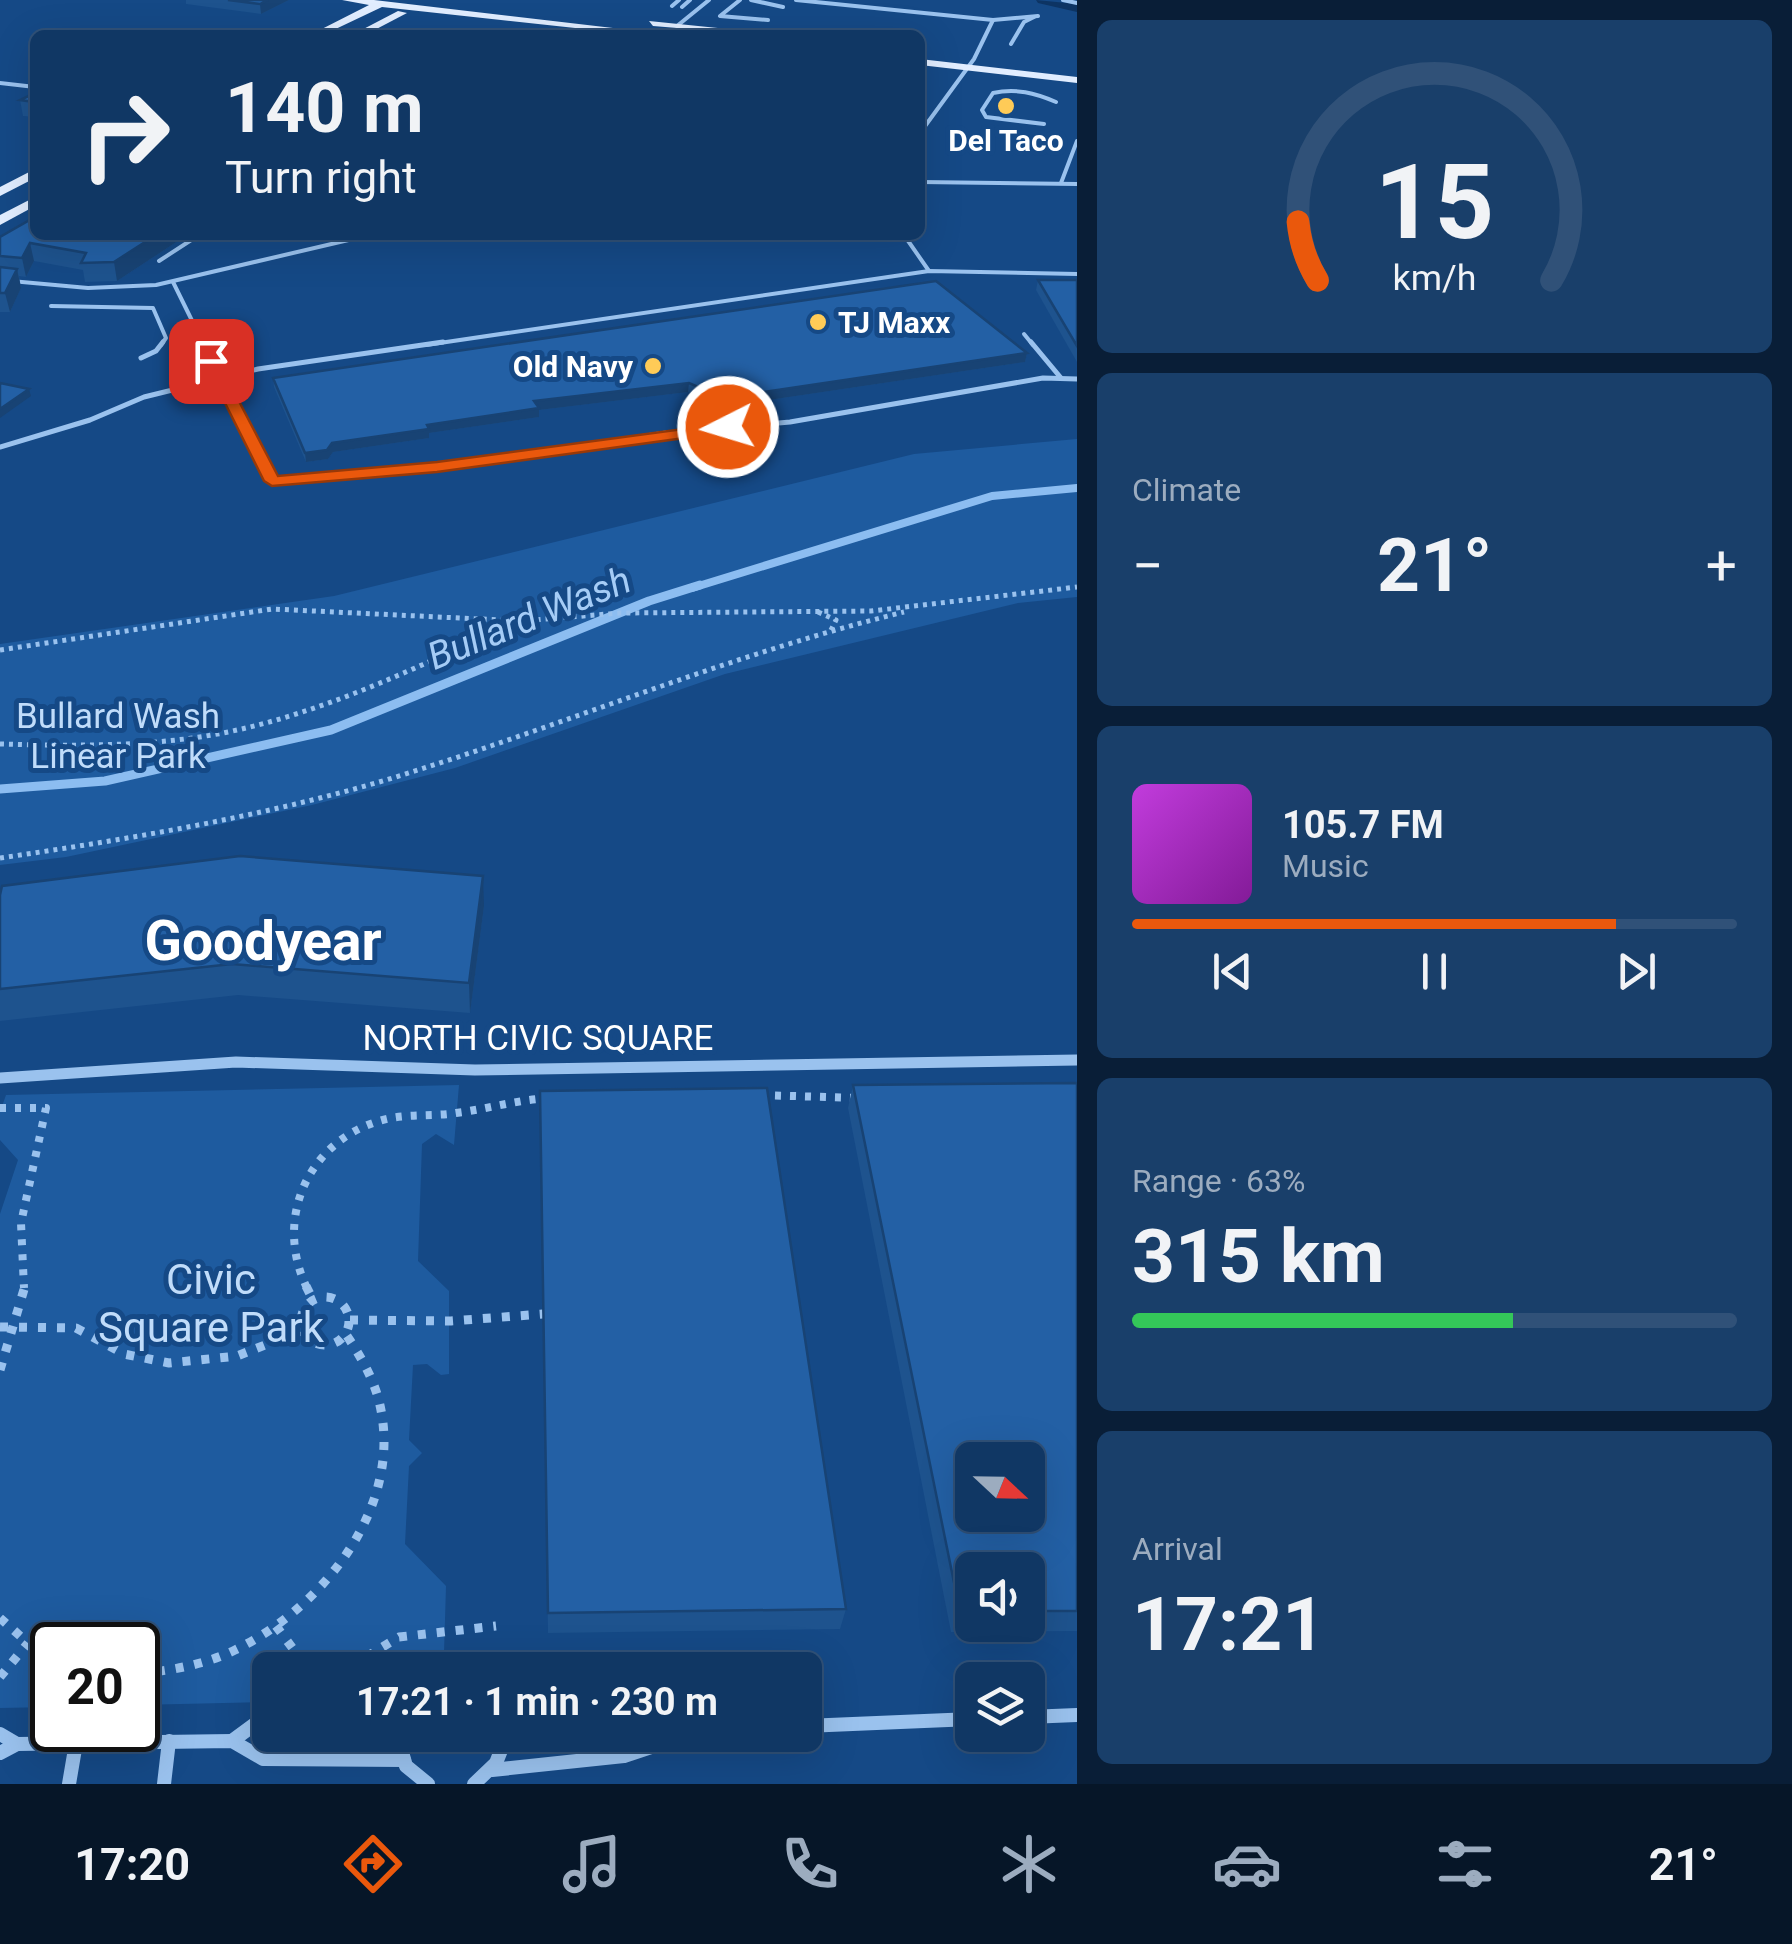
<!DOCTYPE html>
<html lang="en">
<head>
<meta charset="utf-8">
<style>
  :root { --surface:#103764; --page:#193f6a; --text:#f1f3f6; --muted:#9cacbf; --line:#305178; --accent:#ea580c }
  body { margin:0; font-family:Roboto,sans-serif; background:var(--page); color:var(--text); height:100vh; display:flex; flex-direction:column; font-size:38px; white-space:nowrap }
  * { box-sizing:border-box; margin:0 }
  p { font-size:32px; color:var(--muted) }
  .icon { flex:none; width:55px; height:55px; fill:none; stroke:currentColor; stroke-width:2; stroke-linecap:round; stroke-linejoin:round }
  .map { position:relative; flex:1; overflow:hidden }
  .sheet { display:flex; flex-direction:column; gap:20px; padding:20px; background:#091e37; width:715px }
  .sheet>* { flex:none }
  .banner { position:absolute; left:30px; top:30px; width:895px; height:210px; border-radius:15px; box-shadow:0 10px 40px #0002,0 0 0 2px var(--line); background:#103764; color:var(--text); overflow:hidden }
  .needle { width:65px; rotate:112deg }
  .tools { position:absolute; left:955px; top:1442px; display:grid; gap:20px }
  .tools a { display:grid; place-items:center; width:90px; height:90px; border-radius:15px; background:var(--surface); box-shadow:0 10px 40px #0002,0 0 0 2px var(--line); font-size:50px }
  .speed { position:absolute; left:30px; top:1622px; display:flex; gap:20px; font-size:50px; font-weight:700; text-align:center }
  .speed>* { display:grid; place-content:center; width:130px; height:130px; border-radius:50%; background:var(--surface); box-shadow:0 10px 40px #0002,0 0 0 2px var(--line); line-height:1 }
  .speed .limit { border:5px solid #111; border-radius:15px; background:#fff; color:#111 }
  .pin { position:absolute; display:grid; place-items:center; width:85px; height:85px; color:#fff; margin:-42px; border-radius:20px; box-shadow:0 5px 15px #0006 }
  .me { position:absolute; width:110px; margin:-55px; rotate:265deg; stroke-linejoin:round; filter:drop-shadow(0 0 8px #0008) }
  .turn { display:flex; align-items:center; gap:35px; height:210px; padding:0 30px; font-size:45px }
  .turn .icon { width:130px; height:130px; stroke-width:2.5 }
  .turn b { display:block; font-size:70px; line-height:85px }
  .big { font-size:75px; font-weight:700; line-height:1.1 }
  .sheet .card { flex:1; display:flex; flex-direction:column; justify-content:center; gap:15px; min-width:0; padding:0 35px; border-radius:15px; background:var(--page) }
  .sheet .dial { align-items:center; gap:0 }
  .dial svg { height:260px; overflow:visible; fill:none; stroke:var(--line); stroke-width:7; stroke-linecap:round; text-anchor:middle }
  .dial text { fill:var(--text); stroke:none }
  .song { display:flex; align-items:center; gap:30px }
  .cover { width:120px; height:120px; border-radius:15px; background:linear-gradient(135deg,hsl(290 70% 55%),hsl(290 70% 35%)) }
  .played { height:10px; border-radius:5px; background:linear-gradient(90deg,var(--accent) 80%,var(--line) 80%) }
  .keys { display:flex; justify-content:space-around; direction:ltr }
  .heat { display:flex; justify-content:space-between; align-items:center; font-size:55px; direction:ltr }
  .charge { height:15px; border-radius:8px; background:linear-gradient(90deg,#34c759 63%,var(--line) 0) }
  .trip { position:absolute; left:252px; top:1652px; width:570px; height:100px; border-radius:15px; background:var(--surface); box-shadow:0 10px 40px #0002,0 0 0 2px var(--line); font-weight:700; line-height:100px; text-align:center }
  .tabs { display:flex; height:160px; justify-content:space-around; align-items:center; background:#061628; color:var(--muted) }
  .tabs .icon { width:70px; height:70px }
  .tabs .current { color:var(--accent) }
  .tabs b { font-size:45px; color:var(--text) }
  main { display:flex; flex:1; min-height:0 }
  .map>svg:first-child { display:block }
  .green { fill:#1e5b9f }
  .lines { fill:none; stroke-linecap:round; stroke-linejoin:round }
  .stream-far1 { stroke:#8cbdf1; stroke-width:8 }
  .stream { stroke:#8cbdf1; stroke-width:9 }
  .canal { fill:#0d3463; fill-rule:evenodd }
  .path-far2 { stroke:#9ac2ee; stroke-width:5; stroke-dasharray:4 5; stroke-linecap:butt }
  .path-far1 { stroke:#9ac2ee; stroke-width:8; stroke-dasharray:6 9; stroke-linecap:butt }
  .path { stroke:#9ac2ee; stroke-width:9; stroke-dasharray:8 11; stroke-linecap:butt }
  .lane-far1 { stroke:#9ac2ee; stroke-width:4 }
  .lane { stroke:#9ac2ee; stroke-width:5 }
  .street-far1 { stroke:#9ac2ee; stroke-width:11 }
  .street { stroke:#9ac2ee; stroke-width:14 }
  .primary { fill:#e1edff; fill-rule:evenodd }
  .wall { fill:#1e538e; fill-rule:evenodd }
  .shaded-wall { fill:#184374 }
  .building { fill:#2360a5; stroke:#184374; stroke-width:2.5; fill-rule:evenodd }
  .route { fill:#ea580c; stroke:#983908; stroke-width:2.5 }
  .poi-dot { fill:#ffcb57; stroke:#154986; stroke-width:4 }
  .labels { text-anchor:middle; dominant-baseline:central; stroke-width:10; stroke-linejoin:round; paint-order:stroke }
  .far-poi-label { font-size:30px; font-weight:bold; fill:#fff; stroke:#154986 }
  .park-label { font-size:35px; fill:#c0dcfa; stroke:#154986 }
  .street-label { font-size:35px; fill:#fff; stroke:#154986 }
  .water-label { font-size:38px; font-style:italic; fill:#a5ccf6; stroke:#154986 }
  .near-park-label { font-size:42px; fill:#c0dcfa; stroke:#154986 }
  .town-label { font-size:55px; font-weight:bold; fill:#fff; stroke:#154986 }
</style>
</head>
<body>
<main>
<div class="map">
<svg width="1077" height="1784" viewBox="0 0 1077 1784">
  <rect width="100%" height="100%" fill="#154986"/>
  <g class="green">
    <polygon points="1077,439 1077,597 1018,603 725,674 455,768 312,805 66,857 0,865 0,644 334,596 914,454"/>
    <polygon points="459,1085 454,1145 436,1134 422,1144 418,1261 449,1291 449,1374 441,1375 427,1364 413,1365 409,1440 422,1453 409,1466 405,1544 446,1586 444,1653 407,1670 270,1670 270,1702 138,1705 138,1645 52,1645 52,1707 0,1708 0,1214 18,1160 0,1140 0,1112 6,1095"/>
  </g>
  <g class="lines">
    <polyline class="stream-far1" points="692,588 992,496 1077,488"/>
    <polyline class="stream" points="0,789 105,781 331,730 649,601 700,585"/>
    <polygon class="canal" points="1036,0 1077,4 1077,12 1038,3"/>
    <g class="path-far2">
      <polyline points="818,612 836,620 830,632"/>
      <polyline points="0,650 272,609 522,621 620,613 871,611 1077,587"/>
      <path d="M 0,744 C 74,746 150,747 223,733 C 324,713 418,667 511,624"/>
      <path d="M 0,858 C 130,839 260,817 386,780 C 560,727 727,655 904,612"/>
    </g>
    <g class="path-far1">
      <polyline points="760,1095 857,1098"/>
      <polyline points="0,1108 46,1108 21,1223 24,1288"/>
      <path d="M 307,1288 C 274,1221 306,1143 379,1121 C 404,1113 431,1117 456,1113 C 487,1109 517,1100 548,1098"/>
    </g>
    <g class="path">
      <polyline points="306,1286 314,1302"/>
      <circle cx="325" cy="1321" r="24"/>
      <polyline points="350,1320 451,1321 543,1314"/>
      <polyline points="0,1327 76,1328 124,1354 169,1363 237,1356 301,1331"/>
      <polyline points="0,1370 25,1286"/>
      <polyline points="0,1618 28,1643 52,1656"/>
      <polyline points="276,1626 309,1670"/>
      <polyline points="331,1670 361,1660 399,1637 496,1626"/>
      <path d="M 138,1674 C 172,1670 204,1665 235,1650 C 326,1606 409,1500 377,1394 C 370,1372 358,1352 345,1333"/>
      <polyline points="0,1677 28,1643"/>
    </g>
    <g class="lane-far1">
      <polyline points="740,0 720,16 768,20"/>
      <polyline points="751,0 783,7"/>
      <polyline points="796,0 993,20 1038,16"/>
      <polyline points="1063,0 1077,3"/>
      <polyline points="672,6 679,0"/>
      <polyline points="682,7 690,0"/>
      <polyline points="677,26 709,0"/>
      <polyline points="132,31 165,35"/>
      <polyline points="1011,44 1024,22 1034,17"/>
      <polyline points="0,83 35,87"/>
      <path d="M 1044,124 L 986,117 L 982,110 L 993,93 C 1016,88 1035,93 1056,102"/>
      <polyline points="920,133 974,59 993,20"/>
      <polyline points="920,182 1077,184"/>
      <polyline points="1061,183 1077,141"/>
      <polyline points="904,235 929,271"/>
      <polyline points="159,261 199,235"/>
      <polyline points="0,280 88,288 156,285 370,235"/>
      <polyline points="173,282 204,345"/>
      <polyline points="51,306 153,308 166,338 161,345"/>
      <polyline points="1024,334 1033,345"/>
      <polyline points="426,345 929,271 1077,274"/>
    </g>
    <g class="lane">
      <polyline points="203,342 272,481 437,467 666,433 790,422 1043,378 1077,379"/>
      <polyline points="1031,342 1061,378"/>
      <polyline points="141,358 156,351 163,342"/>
      <polyline points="0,447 90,420 144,397 258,369 443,342"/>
    </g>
    <polyline class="street-far1" points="0,1078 236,1062 475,1070 1077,1060"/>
    <g class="street">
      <polyline points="1028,1717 1077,1715"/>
      <polyline points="805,1726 972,1719"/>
      <polyline points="0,1734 17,1744"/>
      <polyline points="397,1735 406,1766 428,1784"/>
      <polyline points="232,1741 270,1713"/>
      <polyline points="0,1753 17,1744 232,1741 263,1759 404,1760"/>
      <polyline points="492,1770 624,1756 687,1735"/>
      <polyline points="69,1784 76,1743"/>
      <polyline points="164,1784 169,1741"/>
      <polyline points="474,1784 496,1763 507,1735"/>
    </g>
    <g class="primary">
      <polygon points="342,0 374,0 673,35 640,35 382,7 323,35 310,35 369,5"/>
      <polygon points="398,11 407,13 365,35 352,35"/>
      <polygon points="649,21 757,32 762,35 653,26"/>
      <polygon points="920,59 1077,77 1077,83 920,65"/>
      <polygon points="35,169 35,178 0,196 0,187"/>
      <polygon points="35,197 35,206 0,225 0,215"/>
    </g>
  </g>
  <g class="wall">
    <polygon points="186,0 289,0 261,14 186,4"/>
    <polygon points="35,93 35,117 23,116 20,100"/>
    <polygon points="187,235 117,281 85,282 83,270 34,261 26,277 19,276 21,288 10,312 0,312 0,237"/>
    <polygon points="1038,280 1077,280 1077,362 1036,290"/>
    <polygon points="1027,353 1025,362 735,405 725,395 702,398 688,392 539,410 539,417 429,433 429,438 333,452 328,459 306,462 274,387 273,378"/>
    <polygon points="0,895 484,906 470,1013 238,995 0,1021"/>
    <path d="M 1077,1083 L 1077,1631 L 951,1632 L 848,1108 L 853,1085 ZM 972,1570 L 1028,1570 L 1028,1625 L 972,1625 Z"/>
    <polygon points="540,1091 846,1609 840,1629 548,1633"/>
  </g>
  <g class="shaded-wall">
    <polygon points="268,0 289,0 261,14 260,4"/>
    <polygon points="156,235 187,235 117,281 114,262"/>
    <polygon points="30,243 34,261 26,277 22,258"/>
    <polygon points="17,269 21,288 10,312 5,293"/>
    <polygon points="1027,353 1025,362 735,405 736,396"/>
    <polygon points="689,383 688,392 539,410 539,417 429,433 429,438 333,452 328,459 306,462 305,453 332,443 534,401"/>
    <polygon points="726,386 725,395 702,398 703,389"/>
    <polygon points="29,389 31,396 0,418 0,409"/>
    <polygon points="483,876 484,906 470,1013 469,983"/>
  </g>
  <g class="building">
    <polygon points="228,0 268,0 260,4"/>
    <polygon points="35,93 35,102 20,100"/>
    <polygon points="35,217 35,235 156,235 114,262 81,263 86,253 30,243 22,258 0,256 0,237"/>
    <polygon points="0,267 17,269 5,293 0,293"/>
    <polygon points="1038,280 1077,280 1077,346"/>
    <polygon points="936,281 1027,353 736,396 726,386 703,389 689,383 534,401 539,408 427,425 429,429 332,443 327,450 305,453 273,378"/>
    <polygon points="0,383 29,389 0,409"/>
    <polygon points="240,856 483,876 469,983 232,964 0,989 0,895 2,886"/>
    <path d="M 1077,1083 L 1077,1611 L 1028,1611 L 1028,1570 L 972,1570 L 972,1612 L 960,1612 L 853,1085 ZM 972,1460 L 1028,1460 L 1028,1515 L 972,1515 Z"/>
    <polygon points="767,1088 846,1609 548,1613 540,1091"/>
  </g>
  <polygon class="route" points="211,357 218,361 278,476 437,462 728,423 735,427 728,432 437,472 272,486 264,481 204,361"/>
  <g class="poi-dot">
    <circle cx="1006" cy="106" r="10"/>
    <circle cx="818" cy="322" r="10"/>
    <circle cx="653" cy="366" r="10"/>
  </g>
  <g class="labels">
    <g class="far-poi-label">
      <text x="1006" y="140">Del Taco</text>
      <text x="838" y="322" text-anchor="start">TJ Maxx</text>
      <text x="633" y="366" text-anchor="end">Old Navy</text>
    </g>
    <g class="park-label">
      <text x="118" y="716">Bullard Wash<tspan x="118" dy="40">Linear Park</tspan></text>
    </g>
    <g class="street-label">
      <text x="538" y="1038">NORTH CIVIC SQUARE</text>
    </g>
    <g class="water-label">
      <text transform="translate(529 618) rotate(-22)">Bullard Wash</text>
    </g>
    <g class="near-park-label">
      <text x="211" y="1279">Civic<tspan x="211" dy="48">Square Park</tspan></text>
    </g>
    <g class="town-label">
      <text x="263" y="941">Goodyear</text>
    </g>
  </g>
</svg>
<div class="tools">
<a><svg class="needle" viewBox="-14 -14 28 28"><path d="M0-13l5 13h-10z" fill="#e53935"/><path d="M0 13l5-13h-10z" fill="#9cacbf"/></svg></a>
<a><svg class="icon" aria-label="sound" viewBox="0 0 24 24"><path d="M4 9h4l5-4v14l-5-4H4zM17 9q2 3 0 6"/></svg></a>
<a><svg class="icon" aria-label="layers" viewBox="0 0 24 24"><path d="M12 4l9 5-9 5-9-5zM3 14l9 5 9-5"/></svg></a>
</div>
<div class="speed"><div class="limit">20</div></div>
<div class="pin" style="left:211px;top:361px;background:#d93025"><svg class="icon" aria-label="arrive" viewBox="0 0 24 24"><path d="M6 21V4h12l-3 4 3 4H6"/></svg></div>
<svg class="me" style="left:728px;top:427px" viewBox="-20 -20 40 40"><circle r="17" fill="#ea580c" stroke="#fff" stroke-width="3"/><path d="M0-11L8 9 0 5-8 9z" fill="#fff"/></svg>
<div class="trip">17:21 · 1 min · 230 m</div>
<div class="banner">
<div class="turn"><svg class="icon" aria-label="right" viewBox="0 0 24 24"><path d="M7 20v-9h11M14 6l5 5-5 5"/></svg><div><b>140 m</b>Turn right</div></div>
</div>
</div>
<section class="sheet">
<div class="card dial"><svg viewBox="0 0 100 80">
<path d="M14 69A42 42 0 1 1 86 69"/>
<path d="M14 69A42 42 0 0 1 8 51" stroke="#ea580c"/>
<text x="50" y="56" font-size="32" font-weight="700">15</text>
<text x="50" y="72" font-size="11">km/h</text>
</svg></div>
<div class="card"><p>Climate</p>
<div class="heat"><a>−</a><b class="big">21°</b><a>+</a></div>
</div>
<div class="card">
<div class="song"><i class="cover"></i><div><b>105.7 FM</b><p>Music</p></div></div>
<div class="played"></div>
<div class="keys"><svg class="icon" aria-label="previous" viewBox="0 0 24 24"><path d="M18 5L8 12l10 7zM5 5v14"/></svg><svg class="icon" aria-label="pause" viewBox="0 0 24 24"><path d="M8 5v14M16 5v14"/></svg><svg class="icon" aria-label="next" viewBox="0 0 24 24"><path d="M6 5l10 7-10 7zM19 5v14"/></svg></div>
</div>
<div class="card"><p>Range · 63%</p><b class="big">315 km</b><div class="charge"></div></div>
<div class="card"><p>Arrival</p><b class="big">17:21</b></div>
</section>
</main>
<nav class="tabs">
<b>17:20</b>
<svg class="icon current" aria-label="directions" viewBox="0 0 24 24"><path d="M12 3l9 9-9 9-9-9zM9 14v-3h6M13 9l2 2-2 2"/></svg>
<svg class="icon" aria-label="music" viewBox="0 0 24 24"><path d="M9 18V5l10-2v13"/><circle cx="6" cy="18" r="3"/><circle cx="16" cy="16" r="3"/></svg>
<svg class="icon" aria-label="phone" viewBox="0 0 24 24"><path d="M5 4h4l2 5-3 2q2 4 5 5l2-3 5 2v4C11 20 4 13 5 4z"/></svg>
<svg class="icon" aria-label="climate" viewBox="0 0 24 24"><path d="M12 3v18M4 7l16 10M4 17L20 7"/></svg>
<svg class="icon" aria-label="car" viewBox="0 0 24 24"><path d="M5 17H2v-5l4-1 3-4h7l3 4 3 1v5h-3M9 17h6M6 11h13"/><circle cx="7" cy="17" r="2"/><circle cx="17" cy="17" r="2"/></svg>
<svg class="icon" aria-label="filters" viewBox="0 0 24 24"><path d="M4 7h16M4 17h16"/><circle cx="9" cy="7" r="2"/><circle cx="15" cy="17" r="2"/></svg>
<b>21°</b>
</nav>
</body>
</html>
